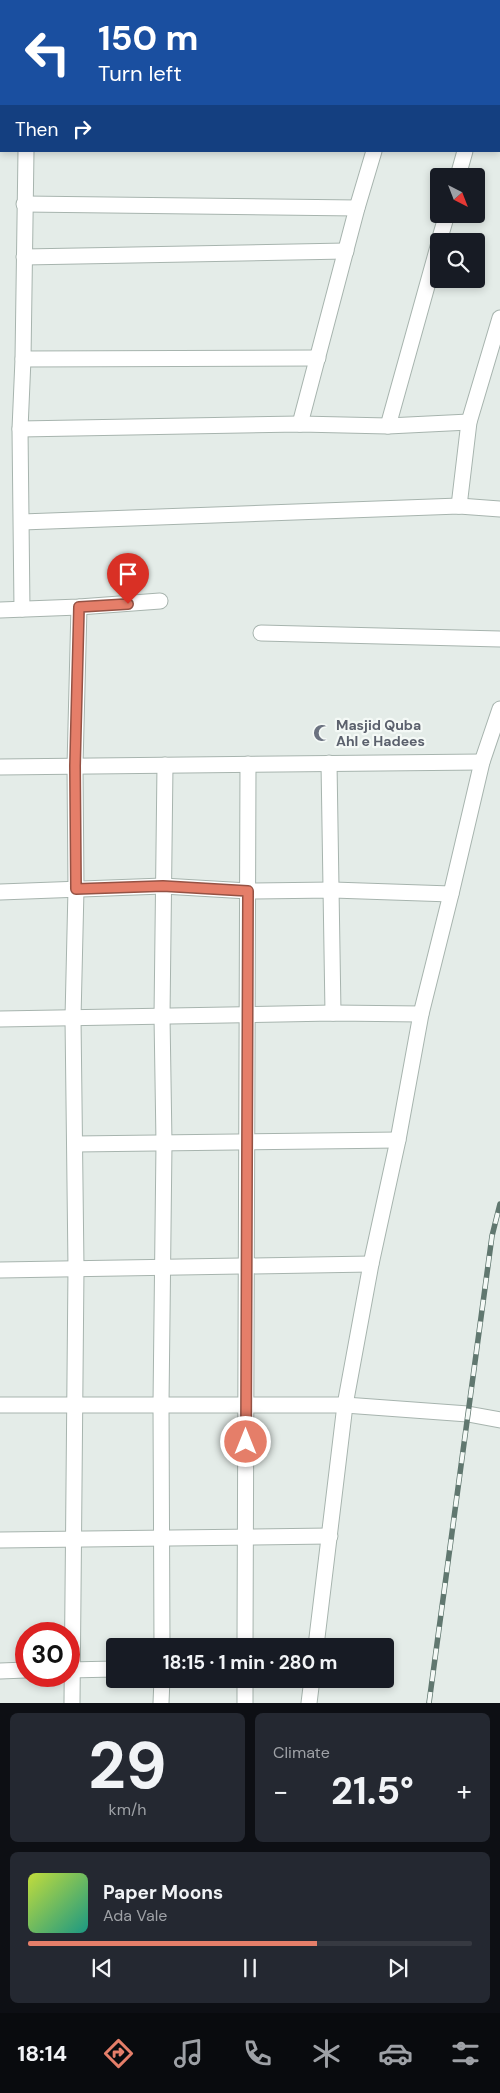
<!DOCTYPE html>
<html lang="en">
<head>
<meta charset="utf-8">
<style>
  :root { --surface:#171b24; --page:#242831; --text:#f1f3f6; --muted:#9ea1a6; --line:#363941; --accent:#e57e69 }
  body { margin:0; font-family:"DM Sans",sans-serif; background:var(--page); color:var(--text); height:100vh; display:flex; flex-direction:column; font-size:19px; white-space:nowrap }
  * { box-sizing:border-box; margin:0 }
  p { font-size:16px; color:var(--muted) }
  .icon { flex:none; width:28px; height:28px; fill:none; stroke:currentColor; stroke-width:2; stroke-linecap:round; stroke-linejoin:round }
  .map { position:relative; height:1703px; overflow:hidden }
  .side { display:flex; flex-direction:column; gap:10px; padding:10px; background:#0d0f14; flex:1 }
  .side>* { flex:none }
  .hud { position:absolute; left:0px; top:0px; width:500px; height:152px; box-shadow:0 2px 8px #0003; background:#1a4fa0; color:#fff; overflow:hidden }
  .needle { width:32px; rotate:138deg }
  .buttons { position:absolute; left:430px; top:168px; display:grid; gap:10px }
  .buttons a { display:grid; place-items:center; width:55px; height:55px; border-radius:5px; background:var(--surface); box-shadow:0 2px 8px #0003; font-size:25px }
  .speed { position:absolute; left:15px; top:1622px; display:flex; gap:10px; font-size:25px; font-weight:700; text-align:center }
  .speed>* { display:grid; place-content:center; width:65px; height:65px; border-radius:50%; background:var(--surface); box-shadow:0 2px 8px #0003; line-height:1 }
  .speed .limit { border:8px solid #d22; background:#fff; color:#111 }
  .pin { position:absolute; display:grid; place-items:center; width:42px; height:42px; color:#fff; margin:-51px -21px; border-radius:50% 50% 50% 0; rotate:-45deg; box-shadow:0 0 5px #0007 }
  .pin .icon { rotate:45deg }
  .me { position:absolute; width:55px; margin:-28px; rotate:0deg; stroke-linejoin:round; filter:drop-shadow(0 0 4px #0008) }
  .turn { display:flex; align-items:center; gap:18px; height:105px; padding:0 15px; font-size:22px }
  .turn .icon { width:65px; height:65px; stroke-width:2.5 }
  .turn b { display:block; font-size:35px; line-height:42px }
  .then { display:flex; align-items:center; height:48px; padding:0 15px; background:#0003; gap:10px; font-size:19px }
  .big { font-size:38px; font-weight:700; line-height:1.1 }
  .side .card { flex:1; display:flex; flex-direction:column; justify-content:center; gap:8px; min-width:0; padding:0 18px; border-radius:8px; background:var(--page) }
  .side .dial { align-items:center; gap:0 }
  .dial b { font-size:65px; line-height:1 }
  .song { display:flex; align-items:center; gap:15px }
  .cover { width:60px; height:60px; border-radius:8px; background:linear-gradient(135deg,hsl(70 70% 55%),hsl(170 70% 35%)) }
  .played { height:5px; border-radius:2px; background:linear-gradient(90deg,var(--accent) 65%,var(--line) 65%) }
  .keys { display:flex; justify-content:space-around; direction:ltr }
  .heat { display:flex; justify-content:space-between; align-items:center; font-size:28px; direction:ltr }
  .side .tiles { flex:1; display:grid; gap:10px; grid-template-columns:1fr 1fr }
  .card:last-child { grid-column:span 2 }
  .trip { position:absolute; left:106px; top:1638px; width:288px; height:50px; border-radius:5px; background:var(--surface); box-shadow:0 2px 8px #0003; font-weight:700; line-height:50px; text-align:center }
  .menu { display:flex; height:80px; justify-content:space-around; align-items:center; background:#090b0e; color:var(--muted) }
  .menu .icon { width:35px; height:35px }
  .menu .on { color:var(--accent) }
  .menu b { font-size:22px; color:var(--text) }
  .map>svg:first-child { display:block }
  .green { fill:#bfdbc4 }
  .building { fill:#bcc9c3; stroke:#b7c5be }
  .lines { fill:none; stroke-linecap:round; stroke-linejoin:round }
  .pedestrian-casing { stroke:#a7b4ae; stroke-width:17 }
  .minor-casing { stroke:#a7b4ae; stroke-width:17 }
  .tertiary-casing { stroke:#a7b4ae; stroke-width:17 }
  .pedestrian { stroke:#fff; stroke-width:15 }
  .minor { stroke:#fff; stroke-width:15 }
  .tertiary { stroke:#fff; stroke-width:15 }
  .rail-casing { stroke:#60776f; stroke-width:5.5 }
  .rail { stroke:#f4f9f6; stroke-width:4; stroke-dasharray:11; stroke-linecap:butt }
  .route-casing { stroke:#955244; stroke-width:12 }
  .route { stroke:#e57e69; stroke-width:9 }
  .labels { text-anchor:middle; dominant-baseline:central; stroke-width:4.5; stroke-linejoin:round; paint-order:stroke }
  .worship-label { font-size:14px; font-weight:bold; fill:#5b616d; stroke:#f4f9f6; text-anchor:start }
</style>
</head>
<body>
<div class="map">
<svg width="500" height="1703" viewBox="0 0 500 1703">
  <rect width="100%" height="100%" fill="#e4ece8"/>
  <polygon class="green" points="0,0 239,0 1,1 0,69"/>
  <polygon class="building" points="168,0 219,0 168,1"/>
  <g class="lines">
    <g class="pedestrian-casing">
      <g id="pedestrian">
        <polyline points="59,1 59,0"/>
        <polyline points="341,1 342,0"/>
        <polyline points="499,32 500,28"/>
        <polyline points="458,176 465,151"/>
        <polyline points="24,204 357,208"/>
        <polyline points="439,241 447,214"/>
        <polyline points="23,359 318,358"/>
        <polyline points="388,426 439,243"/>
        <polyline points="22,522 459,506 500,509"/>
      </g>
    </g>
    <g class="minor-casing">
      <g id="minor">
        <polyline points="257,1 257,0"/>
        <polyline points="420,1 420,0"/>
        <polyline points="0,105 1,105"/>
        <polyline points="499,111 500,111"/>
        <polyline points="24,257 346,251"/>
        <polyline points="300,424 357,208 374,151"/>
        <polyline points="20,429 300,424 388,426 469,422"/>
        <polyline points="459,506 469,422 500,318"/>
        <polyline points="22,609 20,429 23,359 26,151"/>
        <polyline points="0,610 79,607 160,601"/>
        <polyline points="261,633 500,639"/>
        <polyline points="329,763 333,1013"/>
        <polyline points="0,767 482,762"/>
        <polyline points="0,892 163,886 248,891 333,890 451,894"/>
        <polyline points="0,1019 333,1013 421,1014"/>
        <polyline points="76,1144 398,1140"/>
        <polyline points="0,1270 371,1264"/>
        <polyline points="0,1540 330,1536"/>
        <polyline points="162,1646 161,1404 164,1143 162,1016 165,765"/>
        <polyline points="245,1646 248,764"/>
        <polyline points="316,1646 345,1405 371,1264 398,1140 421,1014 451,894 482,762 500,709"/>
        <polyline points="69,1670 115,1669"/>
        <polyline points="0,1671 26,1670"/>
        <polyline points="72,1703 76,1268 73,1018 76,889 75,766 79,607"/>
        <polyline points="161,1703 162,1679"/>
        <polyline points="245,1703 245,1679"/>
        <polyline points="309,1703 312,1679"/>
      </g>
    </g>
    <g class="tertiary-casing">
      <polyline id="tertiary" points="0,1405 345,1405 468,1414 500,1420"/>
    </g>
    <use href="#pedestrian" class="pedestrian"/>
    <use href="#minor" class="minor"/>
    <use href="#tertiary" class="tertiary"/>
    <g class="rail-casing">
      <polyline id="rail" points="429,1703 492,1236 500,1204"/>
    </g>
    <use href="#rail" class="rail"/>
  </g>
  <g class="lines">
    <g class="route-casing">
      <polyline id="route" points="128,604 79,607 75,766 76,889 163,886 248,891 246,1442"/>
    </g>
    <use href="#route" class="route"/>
  </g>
  <defs>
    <g id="mosque-bare" transform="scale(1.35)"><path d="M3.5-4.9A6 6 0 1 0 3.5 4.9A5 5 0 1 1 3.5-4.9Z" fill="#6b7280" stroke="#f4f9f6" stroke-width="2.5" paint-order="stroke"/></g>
  </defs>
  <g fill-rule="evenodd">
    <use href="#mosque-bare" x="322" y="733"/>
  </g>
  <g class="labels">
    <g class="worship-label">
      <text x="336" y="725">Masjid Quba<tspan x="336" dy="16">Ahl e Hadees</tspan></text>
    </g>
  </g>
</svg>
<div class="buttons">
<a><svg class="needle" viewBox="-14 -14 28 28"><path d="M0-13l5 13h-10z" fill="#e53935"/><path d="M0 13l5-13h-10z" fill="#9ea1a6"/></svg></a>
<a><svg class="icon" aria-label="search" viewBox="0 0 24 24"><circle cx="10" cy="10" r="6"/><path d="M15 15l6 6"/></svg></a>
</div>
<div class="speed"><div class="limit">30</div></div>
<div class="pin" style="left:128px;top:604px;background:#d93025"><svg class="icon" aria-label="arrive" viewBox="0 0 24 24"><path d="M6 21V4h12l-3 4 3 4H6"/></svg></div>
<svg class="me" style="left:246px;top:1442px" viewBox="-20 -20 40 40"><circle r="17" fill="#e57e69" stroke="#fff" stroke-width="3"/><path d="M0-11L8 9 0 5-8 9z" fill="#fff"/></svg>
<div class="trip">18:15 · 1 min · 280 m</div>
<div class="hud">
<div class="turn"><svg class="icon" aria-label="left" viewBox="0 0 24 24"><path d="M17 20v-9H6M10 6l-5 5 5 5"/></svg><div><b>150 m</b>Turn left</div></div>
<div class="then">Then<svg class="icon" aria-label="right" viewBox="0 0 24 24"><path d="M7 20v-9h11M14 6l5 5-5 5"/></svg></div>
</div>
</div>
<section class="side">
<div class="tiles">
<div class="card dial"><b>29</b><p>km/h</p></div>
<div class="card"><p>Climate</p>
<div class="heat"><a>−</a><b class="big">21.5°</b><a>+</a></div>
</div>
<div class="card">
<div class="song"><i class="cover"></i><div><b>Paper Moons</b><p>Ada Vale</p></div></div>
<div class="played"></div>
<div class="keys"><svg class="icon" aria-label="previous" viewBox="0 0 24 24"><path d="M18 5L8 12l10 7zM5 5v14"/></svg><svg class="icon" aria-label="pause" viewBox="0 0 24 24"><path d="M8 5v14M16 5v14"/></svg><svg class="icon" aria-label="next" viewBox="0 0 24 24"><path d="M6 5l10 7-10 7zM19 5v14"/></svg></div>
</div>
</div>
</section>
<nav class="menu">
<b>18:14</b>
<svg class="icon on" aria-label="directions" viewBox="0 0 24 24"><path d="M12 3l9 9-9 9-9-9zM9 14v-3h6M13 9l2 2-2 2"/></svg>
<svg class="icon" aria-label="music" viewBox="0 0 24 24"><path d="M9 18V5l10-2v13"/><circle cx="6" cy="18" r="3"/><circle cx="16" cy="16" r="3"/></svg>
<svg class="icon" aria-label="phone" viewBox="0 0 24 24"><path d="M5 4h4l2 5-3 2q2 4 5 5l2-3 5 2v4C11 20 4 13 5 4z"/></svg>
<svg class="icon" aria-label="climate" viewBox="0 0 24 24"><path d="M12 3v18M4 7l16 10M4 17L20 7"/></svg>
<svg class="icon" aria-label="car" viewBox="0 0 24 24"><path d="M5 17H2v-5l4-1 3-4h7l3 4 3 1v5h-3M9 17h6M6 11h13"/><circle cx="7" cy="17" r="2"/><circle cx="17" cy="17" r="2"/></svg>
<svg class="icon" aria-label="filters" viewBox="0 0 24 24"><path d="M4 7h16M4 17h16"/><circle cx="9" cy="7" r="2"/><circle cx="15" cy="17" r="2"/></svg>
</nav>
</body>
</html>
